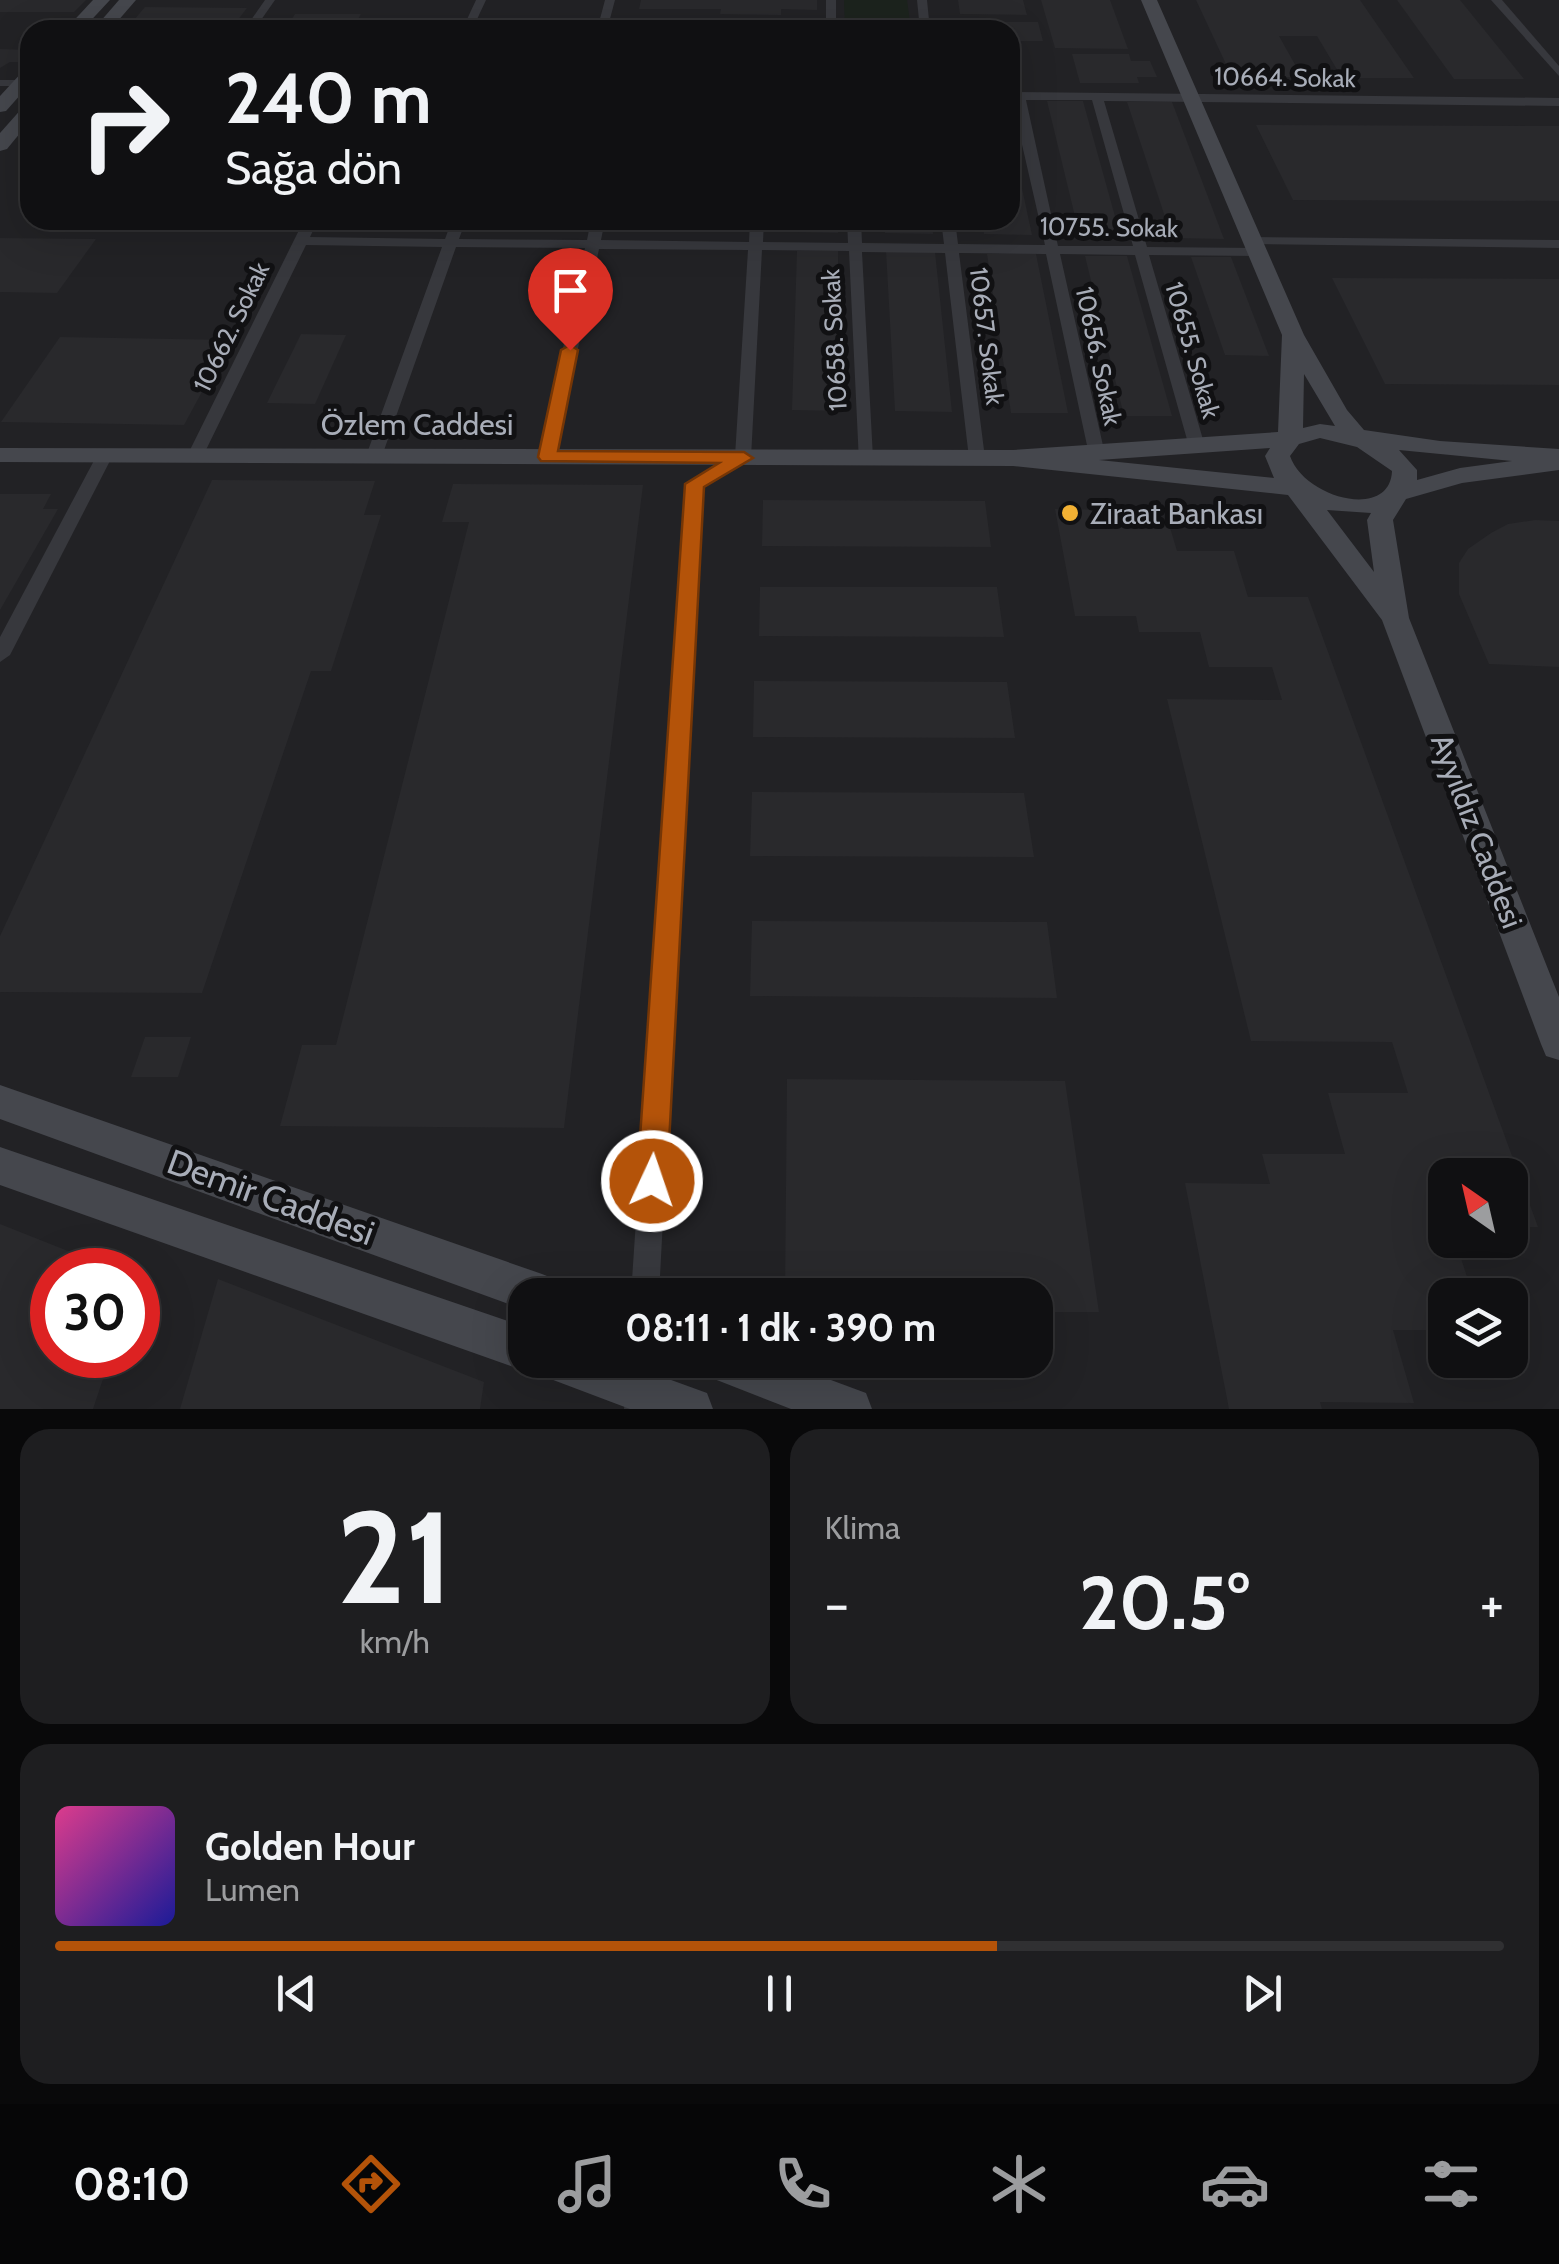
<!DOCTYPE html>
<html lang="tr">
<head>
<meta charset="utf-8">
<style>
  :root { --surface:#101012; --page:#1e1e20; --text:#f1f3f6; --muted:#9c9d9f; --line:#303032; --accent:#b45309 }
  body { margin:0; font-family:Cabin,sans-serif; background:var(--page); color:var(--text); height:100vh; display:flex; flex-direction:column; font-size:38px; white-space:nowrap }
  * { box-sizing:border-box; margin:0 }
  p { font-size:32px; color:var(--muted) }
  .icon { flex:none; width:55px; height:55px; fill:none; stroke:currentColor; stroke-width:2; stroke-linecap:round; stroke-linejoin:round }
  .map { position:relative; height:1409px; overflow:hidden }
  .sheet { display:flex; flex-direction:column; gap:20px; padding:20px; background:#09090a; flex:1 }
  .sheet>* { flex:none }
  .hud { position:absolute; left:20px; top:20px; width:1000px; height:210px; border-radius:30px; box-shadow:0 10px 40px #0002,0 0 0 2px var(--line); background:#101012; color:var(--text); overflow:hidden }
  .needle { width:65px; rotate:326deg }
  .buttons { position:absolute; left:1428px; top:1158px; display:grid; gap:20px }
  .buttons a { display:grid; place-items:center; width:100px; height:100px; border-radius:20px; background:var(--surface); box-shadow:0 10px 40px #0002,0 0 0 2px var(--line); font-size:50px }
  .speed { position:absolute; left:30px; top:1248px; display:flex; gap:20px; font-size:50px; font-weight:700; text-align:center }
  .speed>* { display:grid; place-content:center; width:130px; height:130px; border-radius:50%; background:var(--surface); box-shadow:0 10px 40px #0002,0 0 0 2px var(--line); line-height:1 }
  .speed .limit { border:15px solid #d22; background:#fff; color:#111 }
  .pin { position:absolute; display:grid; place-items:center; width:85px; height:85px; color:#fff; margin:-102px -42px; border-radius:50% 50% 50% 0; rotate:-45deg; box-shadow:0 0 10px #0007 }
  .pin .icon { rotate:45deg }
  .me { position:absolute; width:110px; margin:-55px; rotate:3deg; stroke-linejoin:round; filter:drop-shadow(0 0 8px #0008) }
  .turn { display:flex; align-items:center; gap:35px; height:210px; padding:0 40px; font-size:45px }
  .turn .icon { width:130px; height:130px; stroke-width:2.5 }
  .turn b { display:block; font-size:70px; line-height:85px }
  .big { font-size:75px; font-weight:800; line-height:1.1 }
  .sheet .tile { flex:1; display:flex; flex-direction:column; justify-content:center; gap:15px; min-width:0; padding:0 35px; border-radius:30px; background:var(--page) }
  .sheet .dial { align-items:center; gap:0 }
  .dial b { font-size:130px; line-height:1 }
  .song { display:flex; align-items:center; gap:30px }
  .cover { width:120px; height:120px; border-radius:15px; background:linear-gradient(135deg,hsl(330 70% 55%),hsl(240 70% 35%)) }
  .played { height:10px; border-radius:5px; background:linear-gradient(90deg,var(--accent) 65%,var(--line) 65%) }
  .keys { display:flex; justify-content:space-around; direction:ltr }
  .heat { display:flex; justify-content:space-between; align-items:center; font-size:55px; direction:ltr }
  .sheet .tiles { flex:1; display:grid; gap:20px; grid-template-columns:1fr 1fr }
  .tile:last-child { grid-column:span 2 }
  .trip { position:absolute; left:508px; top:1278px; width:545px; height:100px; border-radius:30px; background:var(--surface); box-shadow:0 10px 40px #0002,0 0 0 2px var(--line); font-weight:800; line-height:100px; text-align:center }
  .tab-bar { display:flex; height:160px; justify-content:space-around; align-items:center; background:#060607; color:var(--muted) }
  .tab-bar .icon { width:70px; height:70px }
  .tab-bar .selected { color:var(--accent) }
  .tab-bar b { font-size:45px; color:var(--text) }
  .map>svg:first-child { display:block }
  .built { fill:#222225; fill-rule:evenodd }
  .green { fill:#1c231d }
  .building { fill:#29292c }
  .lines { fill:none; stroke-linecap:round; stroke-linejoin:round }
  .street { fill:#37383d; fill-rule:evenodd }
  .secondary { fill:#45474d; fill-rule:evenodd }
  .route { fill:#b45309; stroke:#753606; stroke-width:2.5 }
  .poi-dot { fill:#f2b134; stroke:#111113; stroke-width:4 }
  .labels { text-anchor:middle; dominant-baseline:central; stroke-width:10; stroke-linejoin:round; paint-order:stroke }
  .far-street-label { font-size:25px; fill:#a8adb8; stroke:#111113 }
  .street-label { font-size:30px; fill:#a8adb8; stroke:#111113 }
  .poi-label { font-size:30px; fill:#a8adb8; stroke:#111113; text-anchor:start }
  .near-street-label { font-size:35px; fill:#a8adb8; stroke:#111113 }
</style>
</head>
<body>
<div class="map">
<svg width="1559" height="1409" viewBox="0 0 1559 1409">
  <rect width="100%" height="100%" fill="#161618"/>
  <path class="built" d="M 0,0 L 1559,0 L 1559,1409 L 0,1409 ZM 30,30 L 1010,30 L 1010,220 L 30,220 ZM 1445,1175 L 1510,1175 L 1510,1240 L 1445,1240 ZM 52,1270 L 138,1270 L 138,1355 L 52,1355 ZM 525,1295 L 1035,1295 L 1035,1360 L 525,1360 ZM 1445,1295 L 1510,1295 L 1510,1360 L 1445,1360 Z"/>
  <polygon class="green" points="844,0 907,0 911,30 845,30"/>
  <g class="building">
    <polygon points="0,0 86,0 74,12 0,12"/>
    <polygon points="641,0 817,0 817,10 781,9 781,15 720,14 721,9 639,9"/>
    <polygon points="958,0 1023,0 1027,15 960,14"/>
    <polygon points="1041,0 1110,0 1128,49 1055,48"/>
    <polygon points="1196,0 1360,0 1414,78 1342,78 1317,36 1279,36 1302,77 1232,77"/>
    <polygon points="1397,0 1460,0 1524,79 1454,79"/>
    <polygon points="145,7 247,8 237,21 134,20"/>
    <polygon points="295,14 361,14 352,30 285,30"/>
    <polygon points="384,18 449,18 444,30 377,30"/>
    <polygon points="660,20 790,21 790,30 657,30"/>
    <polygon points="956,22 1038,22 1043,41 1010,41 1010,30 957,30"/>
    <polygon points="0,49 30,50 30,57 26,62 10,62 0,68"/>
    <polygon points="1072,54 1129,54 1131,61 1150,61 1157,77 1137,77 1139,83 1080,83"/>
    <polygon points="1047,101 1083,101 1121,238 1080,237"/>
    <polygon points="1127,102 1172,102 1224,239 1172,238"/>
    <polygon points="1256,125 1559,126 1559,201 1293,200"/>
    <polygon points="1010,132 1032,235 984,234 982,220 1010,220"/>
    <polygon points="798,220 838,220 838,233 797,232"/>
    <polygon points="885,220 932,220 933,234 885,233"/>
    <polygon points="0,238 96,239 57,293 0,292"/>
    <polygon points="797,251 838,251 839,411 792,410"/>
    <polygon points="886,251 935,252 952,412 895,411"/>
    <polygon points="987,254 1036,254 1068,413 1011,413"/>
    <polygon points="1085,256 1127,256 1172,416 1124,416"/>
    <polygon points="1191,257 1231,257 1269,356 1225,355"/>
    <polygon points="1332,278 1559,279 1559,385 1385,384"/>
    <polygon points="301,334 346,335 315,404 267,403"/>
    <polygon points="60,337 230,340 184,425 1,422"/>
    <polygon points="212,480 375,481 364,515 381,515 331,671 311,671 202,993 0,992 0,936"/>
    <polygon points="453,484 643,485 564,1128 280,1126 302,1045 336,1045 469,522 442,522"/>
    <polygon points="0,494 51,494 43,509 58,509 0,610"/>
    <polygon points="763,500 985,501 991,547 762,546"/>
    <polygon points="1055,509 1110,510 1113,523 1169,524 1177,551 1234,551 1248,597 1308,597 1538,1227 1510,1227 1510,1175 1445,1175 1445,1240 1455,1240 1473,1295 1445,1295 1445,1330 1393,1330 1414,1403 1320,1402 1322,1409 1229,1409 1185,1183 1270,1184 1262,1154 1345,1154 1328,1093 1408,1093 1392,1042 1251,1041 1167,699 1282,700 1272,667 1209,667 1200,632 1139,632 1136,616 1075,616"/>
    <polygon points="1535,520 1559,521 1559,667 1489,664 1459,594 1459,563 1468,549 1491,533 1508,524"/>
    <polygon points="760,587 997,587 1004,637 759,636"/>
    <polygon points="754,681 1007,682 1015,738 753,737"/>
    <polygon points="752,792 1024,793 1034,857 750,856"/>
    <polygon points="752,921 1047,922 1057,998 750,996"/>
    <polygon points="145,1037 191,1037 178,1077 131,1077"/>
    <polygon points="787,1079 1065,1081 1099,1312 1035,1312 1035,1295 785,1295"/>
    <polygon points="0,1224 116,1270 52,1270 52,1355 111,1355 93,1409 0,1409"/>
    <polygon points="218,1279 484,1382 480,1409 180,1409"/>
  </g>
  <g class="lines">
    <g class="street">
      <polygon points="265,0 275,0 254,30 244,30"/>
      <polygon points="476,0 486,0 472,30 462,30"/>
      <polygon points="605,0 615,0 607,30 597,30"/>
      <rect x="826" y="0" width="10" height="30"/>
      <polygon points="917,0 927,0 930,30 920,30"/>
      <polygon points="1491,0 1502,0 1559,66 1559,76"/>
      <polygon points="0,80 21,80 27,83 21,86 0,86"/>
      <path d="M 1010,92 L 1559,98 L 1559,106 L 1104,101 L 1147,247 L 1257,248 L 1264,252 L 1257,256 L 1149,255 L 1204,443 L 1196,448 L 1188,443 L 1135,255 L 1060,254 L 1104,450 L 1096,455 L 1088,450 L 1046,254 L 959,253 L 985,458 L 977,463 L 969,458 L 945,253 L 862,252 L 873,458 L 871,462 L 859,462 L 849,251 L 762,250 L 751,458 L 702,486 L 659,1295 L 631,1295 L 685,484 L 735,456 L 748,250 L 599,249 L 555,457 L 547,462 L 539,457 L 585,248 L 456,247 L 382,456 L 374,461 L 366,456 L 442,247 L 306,245 L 203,456 L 195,461 L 187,456 L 304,220 L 318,220 L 310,237 L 445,239 L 452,220 L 466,220 L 459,239 L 587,240 L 591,220 L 605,220 L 601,240 L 749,242 L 750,220 L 764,220 L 763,242 L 848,243 L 847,220 L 861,220 L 862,243 L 944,244 L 941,220 L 955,220 L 958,244 L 1045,245 ZM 1026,100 L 1092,100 L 1133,246 L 1058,246 Z"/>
      <polygon points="1252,237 1559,240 1559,248 1247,244 1245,241"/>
      <polygon points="105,450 113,455 10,655 0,662 0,637 97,455"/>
      <polygon points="628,1360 656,1360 654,1409 624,1409"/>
    </g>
    <g class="secondary">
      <polygon points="93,0 110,0 82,30 65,30"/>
      <polygon points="119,0 136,0 110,30 93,30"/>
      <path d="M 1141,0 L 1157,0 L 1304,335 L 1347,410 L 1364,430 L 1440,441 L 1559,449 L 1559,470 L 1462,483 L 1406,499 L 1393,520 L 1409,618 L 1559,997 L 1559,1060 L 1546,1056 L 1541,1044 L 1382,620 L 1288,495 L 1013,466 L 0,462 L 0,448 L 1013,450 L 1278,432 L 1282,335 ZM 1304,374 L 1335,426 L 1320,424 L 1303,428 ZM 1320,438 L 1357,447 L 1392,471 C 1390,521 1304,498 1290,456 L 1299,444 ZM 1270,448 L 1265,456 L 1274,478 L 1099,460 ZM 1399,450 L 1512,461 L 1460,468 L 1417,480 L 1417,470 ZM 1327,510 L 1371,513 L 1367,520 L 1374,572 Z"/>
      <polygon points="30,69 30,84 6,111 0,112 0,96 24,70"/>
      <polygon points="30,105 30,121 7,149 0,151 0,133 24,106"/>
      <polygon points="0,1085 542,1274 557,1280 563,1295 525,1295 525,1310 0,1119"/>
      <polygon points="0,1147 525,1327 525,1360 616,1360 707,1393 713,1409 630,1409 540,1375 536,1366 525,1371 0,1185"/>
      <polygon points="697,1360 777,1360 866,1393 872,1409 791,1409 704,1375"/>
    </g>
  </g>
  <polygon class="route" points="570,345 578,350 558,451 744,452 753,458 704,487 667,1181 663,1191 652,1196 642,1191 637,1181 685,484 719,463 541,461 538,457 561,350"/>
  <circle class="poi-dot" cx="1070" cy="513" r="10"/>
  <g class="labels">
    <g class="far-street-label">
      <text transform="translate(1285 77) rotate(1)">10664. Sokak</text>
      <text transform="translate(1109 227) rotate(1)">10755. Sokak</text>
      <text transform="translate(231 327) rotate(-64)">10662. Sokak</text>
      <text transform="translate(987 336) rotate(83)">10657. Sokak</text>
      <text transform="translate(834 340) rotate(-93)">10658. Sokak</text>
      <text transform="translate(1193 350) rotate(74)">10655. Sokak</text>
      <text transform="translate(1099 356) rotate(78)">10656. Sokak</text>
    </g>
    <g class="street-label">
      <text x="417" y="424">Özlem Caddesi</text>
      <text transform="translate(1477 831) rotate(69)">Ayyıldız Caddesi</text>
    </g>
    <g class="poi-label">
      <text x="1090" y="513">Ziraat Bankası</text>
    </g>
    <g class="near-street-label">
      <text transform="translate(271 1197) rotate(20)">Demir Caddesi</text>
    </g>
  </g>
</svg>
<div class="buttons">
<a><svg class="needle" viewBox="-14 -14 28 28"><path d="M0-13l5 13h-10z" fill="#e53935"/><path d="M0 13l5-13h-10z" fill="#9c9d9f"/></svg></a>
<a><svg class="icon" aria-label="layers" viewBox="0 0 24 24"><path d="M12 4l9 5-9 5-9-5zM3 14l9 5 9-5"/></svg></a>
</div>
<div class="speed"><div class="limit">30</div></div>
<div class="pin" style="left:570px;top:350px;background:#d93025"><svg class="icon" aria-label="arrive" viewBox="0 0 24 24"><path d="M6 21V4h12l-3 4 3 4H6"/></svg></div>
<svg class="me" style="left:652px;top:1181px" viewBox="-20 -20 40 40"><circle r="17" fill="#b45309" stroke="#fff" stroke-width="3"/><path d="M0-11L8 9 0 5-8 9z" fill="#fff"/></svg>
<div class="trip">08:11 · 1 dk · 390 m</div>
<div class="hud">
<div class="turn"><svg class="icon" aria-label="right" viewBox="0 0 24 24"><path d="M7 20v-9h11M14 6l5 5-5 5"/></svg><div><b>240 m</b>Sağa dön</div></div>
</div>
</div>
<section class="sheet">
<div class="tiles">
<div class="tile dial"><b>21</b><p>km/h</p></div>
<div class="tile"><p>Klima</p>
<div class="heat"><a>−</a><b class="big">20.5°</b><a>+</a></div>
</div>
<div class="tile">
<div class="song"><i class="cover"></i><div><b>Golden Hour</b><p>Lumen</p></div></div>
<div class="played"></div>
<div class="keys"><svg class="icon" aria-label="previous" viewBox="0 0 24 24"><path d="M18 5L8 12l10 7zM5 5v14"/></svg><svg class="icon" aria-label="pause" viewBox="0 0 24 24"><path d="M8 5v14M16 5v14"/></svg><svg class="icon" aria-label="next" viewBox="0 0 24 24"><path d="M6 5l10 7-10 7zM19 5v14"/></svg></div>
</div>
</div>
</section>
<nav class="tab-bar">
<b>08:10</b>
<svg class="icon selected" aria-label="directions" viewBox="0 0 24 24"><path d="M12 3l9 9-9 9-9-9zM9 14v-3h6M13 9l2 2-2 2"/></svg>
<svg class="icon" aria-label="music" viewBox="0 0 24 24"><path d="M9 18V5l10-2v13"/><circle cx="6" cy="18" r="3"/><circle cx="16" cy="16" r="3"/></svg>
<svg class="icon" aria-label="phone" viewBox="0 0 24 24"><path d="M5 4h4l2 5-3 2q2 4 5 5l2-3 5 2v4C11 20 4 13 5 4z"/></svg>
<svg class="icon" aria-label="climate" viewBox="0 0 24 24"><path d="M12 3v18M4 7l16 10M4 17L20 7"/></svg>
<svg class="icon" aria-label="car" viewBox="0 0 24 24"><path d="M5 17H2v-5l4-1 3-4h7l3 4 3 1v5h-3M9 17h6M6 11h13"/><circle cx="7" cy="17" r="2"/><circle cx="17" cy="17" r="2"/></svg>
<svg class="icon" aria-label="filters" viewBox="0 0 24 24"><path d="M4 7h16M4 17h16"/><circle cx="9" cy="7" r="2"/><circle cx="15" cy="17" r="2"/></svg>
</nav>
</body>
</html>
